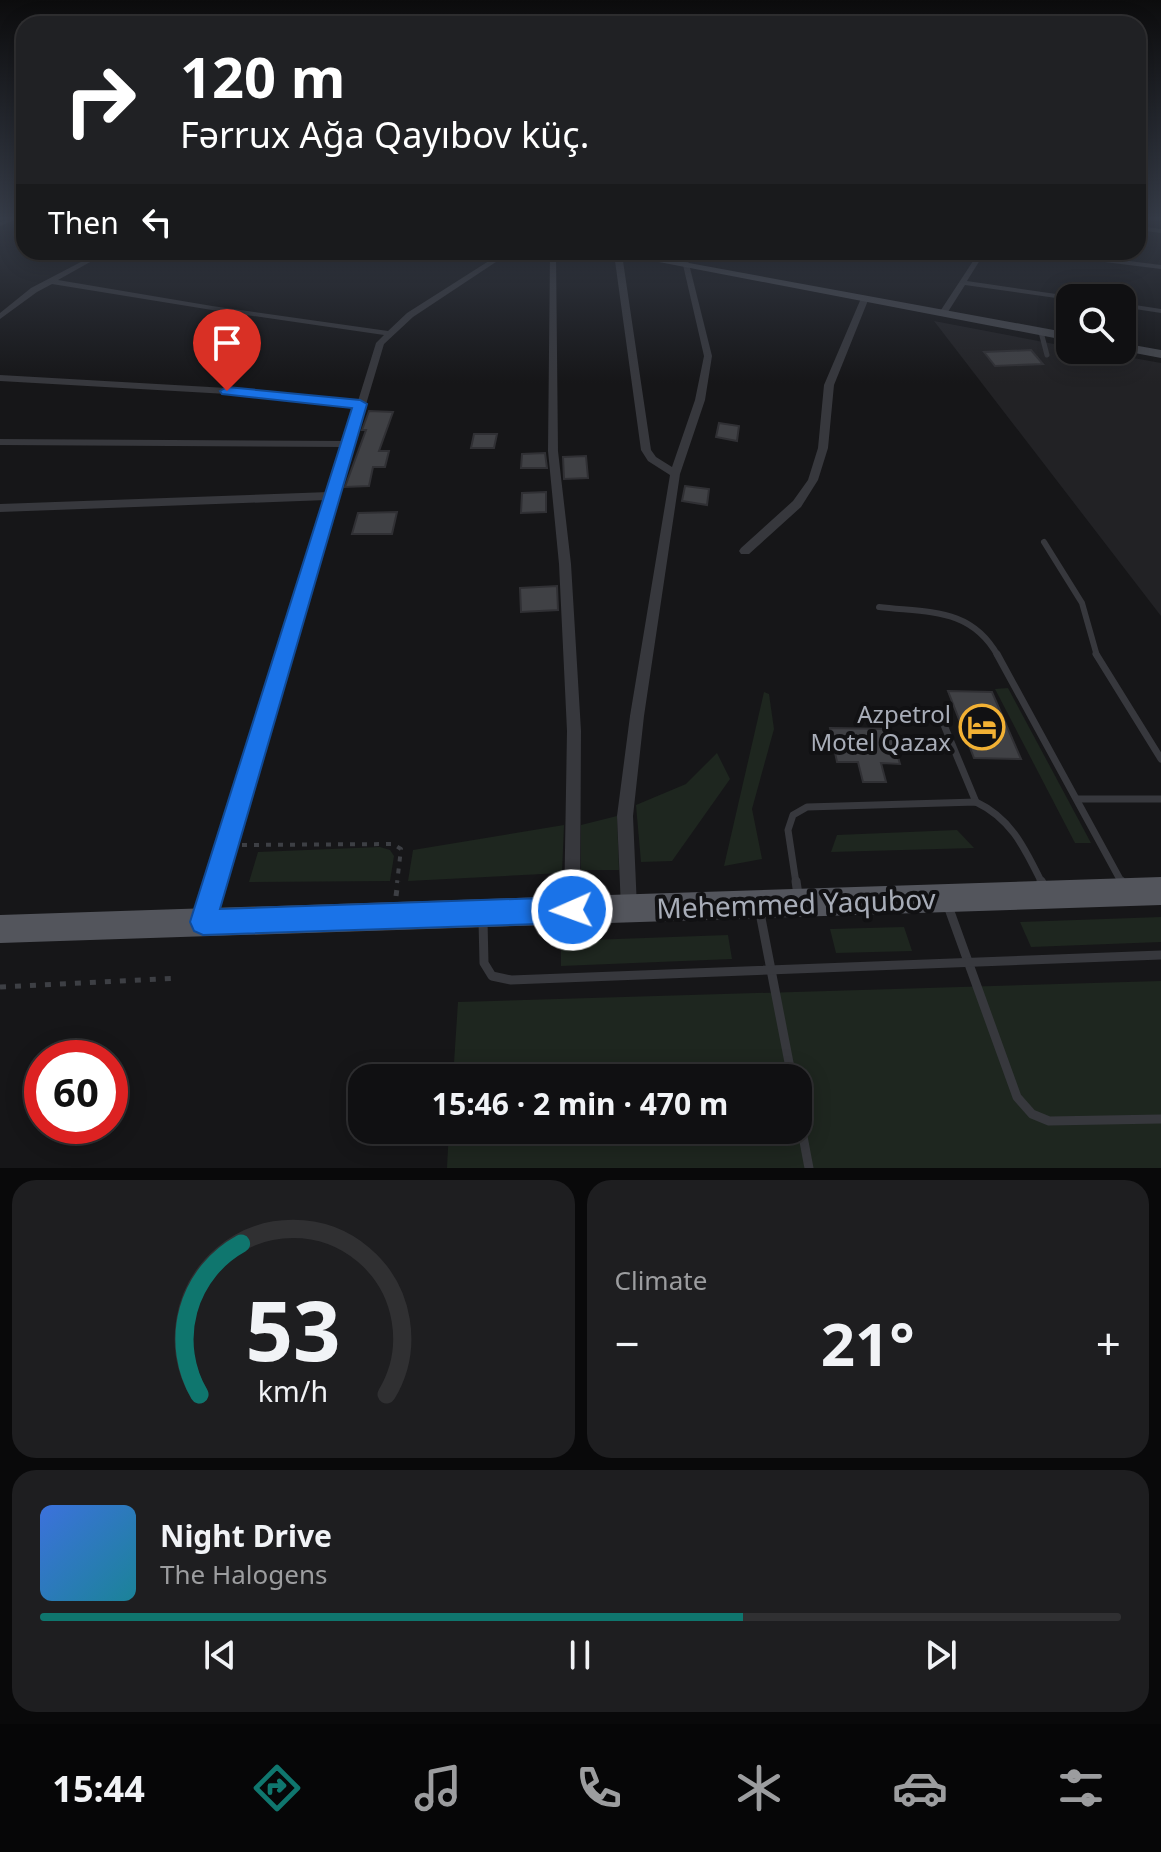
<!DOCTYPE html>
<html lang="en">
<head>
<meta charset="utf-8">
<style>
  :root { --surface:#101012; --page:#1e1e20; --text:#f1f3f6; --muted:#9c9d9f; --line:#303032; --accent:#0f766e }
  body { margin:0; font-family:"Noto Sans",sans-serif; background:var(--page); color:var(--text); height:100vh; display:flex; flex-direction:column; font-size:30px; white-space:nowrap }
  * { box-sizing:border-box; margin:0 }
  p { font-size:26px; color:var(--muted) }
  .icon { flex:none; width:44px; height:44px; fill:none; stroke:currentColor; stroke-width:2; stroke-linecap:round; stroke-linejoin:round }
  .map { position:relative; height:1168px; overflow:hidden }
  .side { display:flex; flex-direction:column; gap:12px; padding:12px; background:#09090a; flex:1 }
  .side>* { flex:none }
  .hud { position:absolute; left:16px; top:16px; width:1130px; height:244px; border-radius:24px; box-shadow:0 4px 20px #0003,0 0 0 2px var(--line); background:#202124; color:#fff; overflow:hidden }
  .fabs { position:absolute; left:1056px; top:284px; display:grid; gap:16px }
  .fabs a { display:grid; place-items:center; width:80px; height:80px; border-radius:16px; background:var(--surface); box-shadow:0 4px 20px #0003,0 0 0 2px var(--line); font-size:40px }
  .speed { position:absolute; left:24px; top:1040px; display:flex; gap:16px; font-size:40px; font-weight:700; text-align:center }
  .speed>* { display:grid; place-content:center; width:104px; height:104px; border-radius:50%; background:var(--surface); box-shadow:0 4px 20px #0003,0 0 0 2px var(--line); line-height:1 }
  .speed .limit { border:12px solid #d22; background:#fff; color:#111 }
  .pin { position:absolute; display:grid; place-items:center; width:68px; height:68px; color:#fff; margin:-82px -34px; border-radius:50% 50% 50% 0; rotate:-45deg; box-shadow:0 0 8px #0007 }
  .pin .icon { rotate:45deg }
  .me { position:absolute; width:88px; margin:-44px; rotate:268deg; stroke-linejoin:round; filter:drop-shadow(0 0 6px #0008) }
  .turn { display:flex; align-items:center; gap:28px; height:168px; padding:0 32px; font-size:36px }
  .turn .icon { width:104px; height:104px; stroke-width:2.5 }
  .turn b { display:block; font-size:56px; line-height:68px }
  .then { display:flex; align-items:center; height:76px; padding:0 32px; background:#0003; gap:16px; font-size:30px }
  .big { font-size:60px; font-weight:700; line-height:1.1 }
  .side .widget { flex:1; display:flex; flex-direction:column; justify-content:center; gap:12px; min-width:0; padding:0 28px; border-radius:24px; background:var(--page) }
  .side .dial { align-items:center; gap:0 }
  .dial svg { height:208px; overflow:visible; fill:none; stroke:var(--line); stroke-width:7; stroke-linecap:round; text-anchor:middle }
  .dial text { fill:var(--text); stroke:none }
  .song { display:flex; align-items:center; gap:24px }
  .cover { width:96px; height:96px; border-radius:12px; background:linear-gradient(135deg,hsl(220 70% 55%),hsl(190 70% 35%)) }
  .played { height:8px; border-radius:4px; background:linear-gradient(90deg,var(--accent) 65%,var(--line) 65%) }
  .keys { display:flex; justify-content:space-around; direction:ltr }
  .heat { display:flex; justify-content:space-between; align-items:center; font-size:44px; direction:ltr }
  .side .tiles { flex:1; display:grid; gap:12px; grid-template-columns:1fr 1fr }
  .widget:last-child { grid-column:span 2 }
  .trip { position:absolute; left:348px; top:1064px; width:464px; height:80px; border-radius:24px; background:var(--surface); box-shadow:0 4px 20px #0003,0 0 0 2px var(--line); font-weight:700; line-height:80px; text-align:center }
  .dock { display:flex; height:128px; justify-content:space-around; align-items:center; background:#060607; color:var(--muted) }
  .dock .icon { width:56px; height:56px }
  .dock .selected { color:var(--accent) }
  .dock b { font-size:36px; color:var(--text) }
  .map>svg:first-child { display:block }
  .built { fill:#222225 }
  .green { fill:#1e261f }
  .building { fill:#404145; stroke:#303034; stroke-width:2 }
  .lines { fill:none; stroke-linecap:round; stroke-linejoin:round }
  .path-far1 { stroke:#3d3f44; stroke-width:4; stroke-dasharray:5 7; stroke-linecap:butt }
  .path { stroke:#3d3f44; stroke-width:5; stroke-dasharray:6 9; stroke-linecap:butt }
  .lane-far3 { stroke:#37383d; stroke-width:5 }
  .lane-far2 { stroke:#37383d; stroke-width:6 }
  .lane-far1 { stroke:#37383d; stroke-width:7 }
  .lane { stroke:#37383d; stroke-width:9 }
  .street { fill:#37383d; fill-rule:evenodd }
  .secondary { fill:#45474d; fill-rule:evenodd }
  .primary { fill:#53555c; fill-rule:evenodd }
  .route { fill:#1a73e8; stroke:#114b97; stroke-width:2 }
  .labels { text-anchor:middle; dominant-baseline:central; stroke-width:8; stroke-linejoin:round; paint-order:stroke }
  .poi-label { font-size:24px; fill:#a8adb8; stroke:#111113; text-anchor:end }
  .near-street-label { font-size:28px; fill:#a8adb8; stroke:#111113 }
</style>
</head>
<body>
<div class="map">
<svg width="1161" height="1168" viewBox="0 0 1161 1168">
  <rect width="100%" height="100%" fill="#161618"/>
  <polygon class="built" points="934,321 1070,347 1070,350 1089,350 1161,363 1161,616"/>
  <g class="green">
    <polygon points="1008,688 1091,843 1075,843 995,689"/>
    <polygon points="764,692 769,694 774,729 752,809 762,859 724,866"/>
    <polygon points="717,753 730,779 672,861 641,862 636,805 686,784"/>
    <polygon points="617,816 619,870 581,870 581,825"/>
    <polygon points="564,825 562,873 408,881 413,850"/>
    <polygon points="957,830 974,848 831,852 837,835"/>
    <polygon points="380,847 390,850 394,856 390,881 249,882 258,852"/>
    <polygon points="1161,917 1161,942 1031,947 1020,922"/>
    <polygon points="904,927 912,951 836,953 830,929"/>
    <polygon points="728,935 732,959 561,966 561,941"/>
    <polygon points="1161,981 1161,1168 447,1168 449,1130 798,1130 798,1078 453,1078 458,1002"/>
  </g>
  <g class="building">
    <polygon points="1031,350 1043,364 995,366 984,352"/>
    <polygon points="369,411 393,412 379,451 389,451 385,467 373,467 369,486 345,487 366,430 362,430"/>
    <polygon points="719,423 739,426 737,441 716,437"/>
    <polygon points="474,434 497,434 494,448 471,448"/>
    <polygon points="545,453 547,468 521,468 522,454"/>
    <polygon points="586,456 588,478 564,479 563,457"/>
    <polygon points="685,486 709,489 707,505 682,501"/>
    <polygon points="546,492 546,512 521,513 522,493"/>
    <polygon points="397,512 392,534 352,534 358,513"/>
    <polygon points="557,586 558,610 521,612 520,588"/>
    <polygon points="948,691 992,692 1021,759 974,758"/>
    <polygon points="830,728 890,729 900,764 881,763 886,782 863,782 858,762 837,762"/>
  </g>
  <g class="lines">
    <polyline class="path-far1" points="242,845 393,844 401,849 397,883"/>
    <g class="path">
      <polyline points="396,896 398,881"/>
      <polyline points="0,987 179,978"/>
    </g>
    <polyline class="lane-far3" points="1041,332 1047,355"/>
    <g class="lane-far2">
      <polyline points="1044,542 1082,603 1097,656"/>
      <path d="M 879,607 C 928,613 971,607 998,656"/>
    </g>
    <g class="lane-far1">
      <polyline points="997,654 1122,883"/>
      <polyline points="1096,654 1161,759"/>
      <polyline points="939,713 976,802"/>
      <polyline points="1077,799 1161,799"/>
      <path d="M 796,883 L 788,830 L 793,815 L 807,807 L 976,802 C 1012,819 1025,849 1042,883"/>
    </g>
    <g class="lane">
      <polyline points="796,881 798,895"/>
      <polyline points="1041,881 1045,888"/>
      <polyline points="1121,881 1123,885"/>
      <polyline points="948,906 1017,1097 1032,1114 1049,1121 1161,1119"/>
      <polyline points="760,913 792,1078"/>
      <polyline points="483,921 484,963 492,976 511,980 1161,955"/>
      <polyline points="798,1110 809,1168"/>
    </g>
    <g class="street">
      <polygon points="7,220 15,220 0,226 0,222"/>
      <polygon points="1138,226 1161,229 1161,233 1138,230"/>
      <polygon points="100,252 108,252 58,280 212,306 388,331 407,313 503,252 511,252 413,317 384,344 212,922 209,928 203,931 197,928 194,922 327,500 0,512 0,504 329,492 343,447 0,445 0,439 345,441 356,406 227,394 0,381 0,375 227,388 358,401 376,343 384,335 212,310 52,284 37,292 0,319 0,313 31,288"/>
      <polygon points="550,252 556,252 558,451 571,564 581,731 580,910 578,916 572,918 566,916 564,910 567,731 559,564 548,451"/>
      <polygon points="621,252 625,254 623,261 651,450 656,457 672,467 695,400 704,356 680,252 686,252 712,356 705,400 680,474 644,716 633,816 637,908 635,914 629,916 623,914 621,908 617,816 630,716 670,475 648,461 641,450 615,261 617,254"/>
      <polygon points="979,252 985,252 967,281 1070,296 1074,298 1070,298 1070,300 965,285 946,315 940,315 939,313"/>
      <polygon points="1037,252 1057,252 1161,265 1161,269 1040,254"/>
      <polygon points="862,296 869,298 834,385 828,448 818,480 801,507 749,554 741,554 739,551 741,548 793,501 808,480 818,448 824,385"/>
      <polygon points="1122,303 1161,309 1161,313 1122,307"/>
    </g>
    <g class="secondary">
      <polygon points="607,252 629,252 1070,333 1070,341"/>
      <polygon points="1122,343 1161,350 1161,358 1119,350 1122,350"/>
    </g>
    <polygon class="primary" points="1161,877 1161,905 0,943 0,915"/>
  </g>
  <linearGradient id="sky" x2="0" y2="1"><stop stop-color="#0c0c0d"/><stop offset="0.57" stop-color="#363c48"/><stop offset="1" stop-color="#363c48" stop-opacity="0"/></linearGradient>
  <rect width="1161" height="383" fill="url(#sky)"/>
  <polygon class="route" points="227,387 360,400 367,404 220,909 572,897 581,901 585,910 581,919 572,923 203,935 194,931 190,922 352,408 222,394 220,391"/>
  <defs>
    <g id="hotel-ring" transform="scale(2.3)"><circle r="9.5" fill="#111113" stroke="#f2b134" stroke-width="1.5"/><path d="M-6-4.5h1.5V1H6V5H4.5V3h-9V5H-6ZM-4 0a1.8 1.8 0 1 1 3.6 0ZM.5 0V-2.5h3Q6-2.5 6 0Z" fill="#f2b134"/></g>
  </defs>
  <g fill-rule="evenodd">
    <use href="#hotel-ring" x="982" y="727"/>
  </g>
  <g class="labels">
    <g class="poi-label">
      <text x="951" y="713">Azpetrol<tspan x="951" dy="28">Motel Qazax</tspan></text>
    </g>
    <g class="near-street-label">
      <text transform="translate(796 903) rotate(-2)">Mehemmed Yaqubov</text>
    </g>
  </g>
</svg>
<div class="fabs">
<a><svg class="icon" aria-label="search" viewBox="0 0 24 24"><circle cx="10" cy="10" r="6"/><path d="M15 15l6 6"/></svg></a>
</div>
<div class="speed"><div class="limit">60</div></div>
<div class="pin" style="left:227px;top:391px;background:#d93025"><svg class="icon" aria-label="arrive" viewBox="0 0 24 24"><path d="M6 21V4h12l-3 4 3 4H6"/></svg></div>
<svg class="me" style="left:572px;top:910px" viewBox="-20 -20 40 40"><circle r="17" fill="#1a73e8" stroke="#fff" stroke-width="3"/><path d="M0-11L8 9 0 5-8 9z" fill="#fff"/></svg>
<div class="trip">15:46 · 2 min · 470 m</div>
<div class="hud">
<div class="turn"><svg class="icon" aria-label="right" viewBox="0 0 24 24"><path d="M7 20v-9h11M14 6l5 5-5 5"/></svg><div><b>120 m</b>Fərrux Ağa Qayıbov küç.</div></div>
<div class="then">Then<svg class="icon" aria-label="left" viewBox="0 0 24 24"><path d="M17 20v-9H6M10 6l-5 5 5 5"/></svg></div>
</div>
</div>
<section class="side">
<div class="tiles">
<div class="widget dial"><svg viewBox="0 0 100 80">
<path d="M14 69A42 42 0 1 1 86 69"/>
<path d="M14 69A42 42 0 0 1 30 11" stroke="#0f766e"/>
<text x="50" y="56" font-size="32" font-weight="700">53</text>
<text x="50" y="72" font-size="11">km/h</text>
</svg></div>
<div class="widget"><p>Climate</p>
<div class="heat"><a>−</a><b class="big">21°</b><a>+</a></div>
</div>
<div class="widget">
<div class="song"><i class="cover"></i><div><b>Night Drive</b><p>The Halogens</p></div></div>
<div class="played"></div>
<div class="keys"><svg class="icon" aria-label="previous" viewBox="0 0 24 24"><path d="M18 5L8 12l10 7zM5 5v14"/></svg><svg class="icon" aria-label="pause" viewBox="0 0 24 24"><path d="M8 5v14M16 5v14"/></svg><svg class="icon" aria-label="next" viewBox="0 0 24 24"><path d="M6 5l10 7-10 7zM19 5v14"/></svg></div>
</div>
</div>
</section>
<nav class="dock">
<b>15:44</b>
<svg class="icon selected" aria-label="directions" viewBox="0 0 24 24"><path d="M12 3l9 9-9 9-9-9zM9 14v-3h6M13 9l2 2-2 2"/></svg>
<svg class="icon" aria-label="music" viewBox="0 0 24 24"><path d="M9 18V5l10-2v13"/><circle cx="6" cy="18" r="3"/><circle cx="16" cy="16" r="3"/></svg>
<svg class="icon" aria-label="phone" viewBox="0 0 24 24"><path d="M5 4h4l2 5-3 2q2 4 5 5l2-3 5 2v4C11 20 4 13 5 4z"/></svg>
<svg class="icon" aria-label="climate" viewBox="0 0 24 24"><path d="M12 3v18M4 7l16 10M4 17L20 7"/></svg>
<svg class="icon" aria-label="car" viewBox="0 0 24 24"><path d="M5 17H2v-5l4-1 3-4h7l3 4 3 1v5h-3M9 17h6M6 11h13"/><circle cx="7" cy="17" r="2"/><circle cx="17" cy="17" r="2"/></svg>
<svg class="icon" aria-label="filters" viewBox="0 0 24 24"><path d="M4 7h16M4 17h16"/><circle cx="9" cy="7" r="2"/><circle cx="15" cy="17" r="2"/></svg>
</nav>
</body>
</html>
